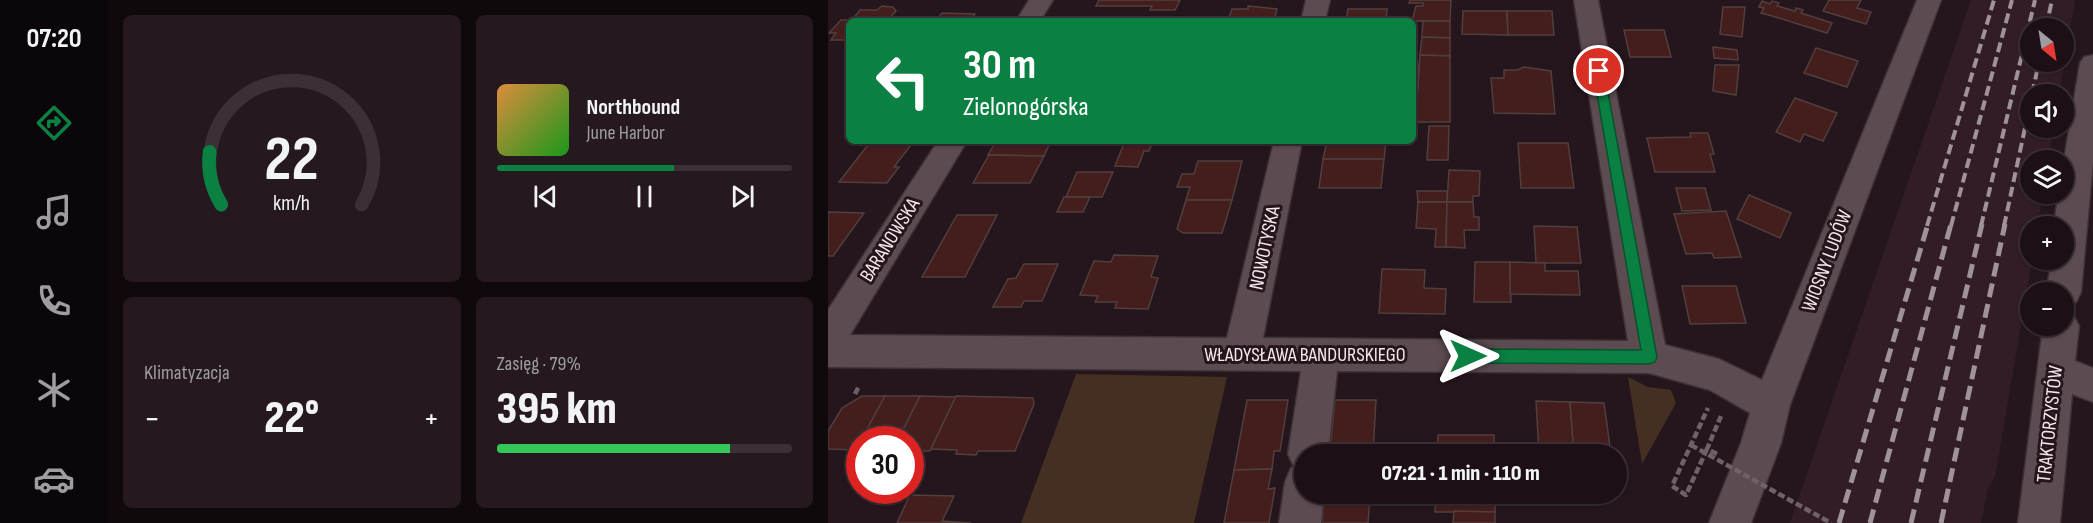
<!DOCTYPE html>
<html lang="pl">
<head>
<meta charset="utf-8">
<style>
  :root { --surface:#1c1016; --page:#25191f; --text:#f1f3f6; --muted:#a09da1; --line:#3a3035; --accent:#0b8043 }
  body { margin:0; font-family:"Sofia Sans Condensed",sans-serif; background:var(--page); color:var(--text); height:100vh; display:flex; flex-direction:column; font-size:22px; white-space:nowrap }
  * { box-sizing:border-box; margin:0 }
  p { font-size:20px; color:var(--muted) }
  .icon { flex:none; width:33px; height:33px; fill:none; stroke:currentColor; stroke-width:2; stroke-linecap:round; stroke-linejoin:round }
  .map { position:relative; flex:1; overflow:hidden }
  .panel { display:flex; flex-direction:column; gap:15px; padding:15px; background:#0f090c; width:720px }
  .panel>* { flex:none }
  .banner { position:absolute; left:18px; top:18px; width:570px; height:126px; border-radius:9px; box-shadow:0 2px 4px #0004,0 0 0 2px var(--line); background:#0b8043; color:#fff; overflow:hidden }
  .needle { width:39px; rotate:150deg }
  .controls { position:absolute; left:1192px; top:18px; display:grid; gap:12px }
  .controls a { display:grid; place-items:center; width:54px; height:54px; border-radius:50%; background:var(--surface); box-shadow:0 2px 4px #0004,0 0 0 2px var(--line); font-size:30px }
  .speed { position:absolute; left:18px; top:426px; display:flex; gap:12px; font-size:30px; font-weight:700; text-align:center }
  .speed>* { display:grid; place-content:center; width:78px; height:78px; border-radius:50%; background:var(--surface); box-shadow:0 2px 4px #0004,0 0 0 2px var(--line); line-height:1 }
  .speed .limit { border:9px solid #d22; background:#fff; color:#111 }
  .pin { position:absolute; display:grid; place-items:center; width:51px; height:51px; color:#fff; margin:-26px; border:3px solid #fff; border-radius:50%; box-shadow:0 2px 6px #0007 }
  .me { position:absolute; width:66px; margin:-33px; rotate:90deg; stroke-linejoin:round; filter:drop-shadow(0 0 4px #0008) }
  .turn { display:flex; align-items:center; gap:21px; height:126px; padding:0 18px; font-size:27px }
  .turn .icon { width:78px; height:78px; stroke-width:2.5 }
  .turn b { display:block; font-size:42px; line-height:51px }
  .big { font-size:45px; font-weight:800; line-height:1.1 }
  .panel .tile { flex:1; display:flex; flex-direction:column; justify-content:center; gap:9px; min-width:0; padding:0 21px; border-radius:9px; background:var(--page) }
  .panel .dial { align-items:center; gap:0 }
  .dial svg { height:156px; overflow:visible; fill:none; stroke:var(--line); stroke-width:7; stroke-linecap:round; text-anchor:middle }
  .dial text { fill:var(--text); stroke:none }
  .song { display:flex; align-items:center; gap:18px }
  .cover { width:72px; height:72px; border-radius:9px; background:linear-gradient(135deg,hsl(30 70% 55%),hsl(120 70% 35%)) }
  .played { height:6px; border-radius:3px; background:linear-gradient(90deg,var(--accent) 60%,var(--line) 60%) }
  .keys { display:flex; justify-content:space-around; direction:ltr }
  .heat { display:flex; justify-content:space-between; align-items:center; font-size:33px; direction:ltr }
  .charge { height:9px; border-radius:4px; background:linear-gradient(90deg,#34c759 79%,var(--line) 0) }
  .panel .tiles { flex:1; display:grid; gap:15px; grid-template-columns:repeat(2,1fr) }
  .trip { position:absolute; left:466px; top:444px; width:333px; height:60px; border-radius:30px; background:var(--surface); box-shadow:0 2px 4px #0004,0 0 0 2px var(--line); font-weight:800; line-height:60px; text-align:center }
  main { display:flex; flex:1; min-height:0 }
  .dock { display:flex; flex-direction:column; width:108px; justify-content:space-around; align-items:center; background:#0b0609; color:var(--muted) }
  .dock .icon { width:42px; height:42px }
  .dock .current { color:var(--accent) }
  .dock b { font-size:27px; color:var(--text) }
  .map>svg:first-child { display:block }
  .built { fill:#321d26; fill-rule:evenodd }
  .green { fill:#452f22 }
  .building { fill:#441d1d; stroke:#513f3e; stroke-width:1.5 }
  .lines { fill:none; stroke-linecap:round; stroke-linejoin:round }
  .minor-casing { stroke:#3c3135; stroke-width:3 }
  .path { stroke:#6e6167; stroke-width:4.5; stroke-dasharray:7 3; stroke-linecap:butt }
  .minor { fill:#5d4b52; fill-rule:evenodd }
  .rail-far1 { stroke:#a09398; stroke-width:4; stroke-dasharray:10 5; stroke-linecap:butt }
  .rail { stroke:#a09398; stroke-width:5; stroke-dasharray:14 7; stroke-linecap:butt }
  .path-bridge { stroke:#6e6167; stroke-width:4.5; stroke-dasharray:7 3; stroke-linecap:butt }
  .route { fill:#0b8043; stroke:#07532c; stroke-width:1.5 }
  .labels { text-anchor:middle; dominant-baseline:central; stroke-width:6; stroke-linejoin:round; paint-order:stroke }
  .street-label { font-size:20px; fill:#f4e9ed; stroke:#25161d }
</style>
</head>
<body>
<main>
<nav class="dock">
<b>07:20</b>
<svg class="icon current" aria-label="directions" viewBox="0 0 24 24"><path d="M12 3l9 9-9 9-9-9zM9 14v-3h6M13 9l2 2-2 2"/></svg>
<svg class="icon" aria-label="music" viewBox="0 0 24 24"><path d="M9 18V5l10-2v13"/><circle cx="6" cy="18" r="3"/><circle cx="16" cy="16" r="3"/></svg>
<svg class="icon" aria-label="phone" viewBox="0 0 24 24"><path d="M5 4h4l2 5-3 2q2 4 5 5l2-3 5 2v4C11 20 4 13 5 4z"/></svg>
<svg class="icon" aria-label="climate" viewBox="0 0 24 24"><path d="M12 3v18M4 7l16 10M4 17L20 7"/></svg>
<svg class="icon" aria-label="car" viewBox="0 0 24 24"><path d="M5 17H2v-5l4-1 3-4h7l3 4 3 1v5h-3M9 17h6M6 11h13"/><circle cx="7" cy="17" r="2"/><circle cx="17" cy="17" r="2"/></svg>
</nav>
<section class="panel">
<div class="tiles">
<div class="tile dial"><svg viewBox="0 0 100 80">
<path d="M14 69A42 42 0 1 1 86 69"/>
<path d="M14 69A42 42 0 0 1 8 42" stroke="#0b8043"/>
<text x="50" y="56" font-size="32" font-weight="700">22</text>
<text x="50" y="72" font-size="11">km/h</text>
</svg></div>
<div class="tile">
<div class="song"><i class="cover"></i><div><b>Northbound</b><p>June Harbor</p></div></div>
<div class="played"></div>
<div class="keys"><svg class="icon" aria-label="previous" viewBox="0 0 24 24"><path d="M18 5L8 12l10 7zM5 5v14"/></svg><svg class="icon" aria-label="pause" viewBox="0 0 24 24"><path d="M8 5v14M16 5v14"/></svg><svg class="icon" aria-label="next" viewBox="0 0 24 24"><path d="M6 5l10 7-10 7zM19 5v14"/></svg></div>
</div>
<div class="tile"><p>Klimatyzacja</p>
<div class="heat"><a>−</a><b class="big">22°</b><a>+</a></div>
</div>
<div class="tile"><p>Zasięg · 79%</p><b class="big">395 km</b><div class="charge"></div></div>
</div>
</section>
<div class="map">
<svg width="1265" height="523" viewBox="0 0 1265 523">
  <rect width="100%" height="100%" fill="#25161d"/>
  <path class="built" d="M 1143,0 L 1247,0 L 1231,94 L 1203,94 L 1203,128 L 1225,128 L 1220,160 L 1203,160 L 1203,194 L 1215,194 L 1209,226 L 1203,226 L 1204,260 L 1167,477 L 1160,488 L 1153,523 L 962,523 ZM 1203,28 L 1236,28 L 1236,62 L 1203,62 Z"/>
  <g class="green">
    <polygon points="248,374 399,377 366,523 193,523"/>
    <polygon points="800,377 820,387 843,390 848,403 814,464"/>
  </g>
  <g class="building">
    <polygon points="271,0 352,0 347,10 322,10 324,6 268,6"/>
    <polygon points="582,0 623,0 622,21 584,21 588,6 595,6 595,3 581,3"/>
    <polygon points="1001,0 1033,0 1029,8 1043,12 1038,24 995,11"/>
    <polygon points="934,1 942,4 944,1 951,3 949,6 967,11 968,8 975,10 973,13 1004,23 999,33 941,15 933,13 936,8 931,7"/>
    <polygon points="54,6 65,7 68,11 59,21 21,21 21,40 3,40 8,33 1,33 13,20 24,20 32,10 49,10"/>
    <polygon points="420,6 449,9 446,21 400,21 404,9 420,9"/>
    <polygon points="895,7 917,7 914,37 892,34"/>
    <polygon points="520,9 559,9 558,21 518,21"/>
    <polygon points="635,11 679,11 680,35 634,34"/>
    <polygon points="679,11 724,11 726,35 680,35"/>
    <polygon points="114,13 147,14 142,21 108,21"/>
    <polygon points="243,19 290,19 289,21 241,21"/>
    <polygon points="595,21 622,21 622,38 594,37"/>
    <polygon points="796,30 836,30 843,57 802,57"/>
    <polygon points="594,37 622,38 622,56 592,55"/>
    <polygon points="885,47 909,50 910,60 886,58"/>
    <polygon points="988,48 1030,61 1019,87 976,73"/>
    <polygon points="592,55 622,56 622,122 585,122 585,103 589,103"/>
    <polygon points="585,64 591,64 589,103 585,103"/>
    <polygon points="887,65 911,65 908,95 885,91"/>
    <polygon points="696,67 723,71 727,114 666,113 663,78 676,78 676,70 689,70"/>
    <polygon points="967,98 1009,113 995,141 976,134 972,142 948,132"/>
    <polygon points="601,126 621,126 620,160 599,160"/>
    <polygon points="862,133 880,133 886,154 882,154 887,172 827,172 819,138 863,137"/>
    <polygon points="43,141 86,141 66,167 71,167 59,183 11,182"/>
    <polygon points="168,141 223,141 216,156 160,155"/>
    <polygon points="297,141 325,141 321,151 316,151 310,167 287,166"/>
    <polygon points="499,141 558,141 556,159 495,159"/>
    <polygon points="690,143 740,143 746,188 693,188"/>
    <polygon points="161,155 216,156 202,183 145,183"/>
    <polygon points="495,159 556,159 553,188 491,188"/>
    <polygon points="370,161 414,161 404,200 358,200 362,187 349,187 354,174 366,174"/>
    <polygon points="621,170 652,171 651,196 645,196 645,202 619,202"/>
    <polygon points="249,172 285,172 274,197 238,197"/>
    <polygon points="848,188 877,188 883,210 854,211"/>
    <polygon points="589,191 619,191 619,202 590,202"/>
    <polygon points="921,195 963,213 952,238 909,219"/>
    <polygon points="236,197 262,197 255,212 229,212"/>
    <polygon points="358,200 404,200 394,233 355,233 349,229"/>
    <polygon points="590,202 619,202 618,247 607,247 608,229 588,228"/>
    <polygon points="619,202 645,202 646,217 651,217 651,230 636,230 637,248 618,247"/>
    <polygon points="898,211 913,257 886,258 884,253 858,254 846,214"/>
    <polygon points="0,212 36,213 5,256 0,256"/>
    <polygon points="129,215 169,215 137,277 94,277"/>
    <polygon points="706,226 749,227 753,263 708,263"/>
    <polygon points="286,255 330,256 323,277 330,278 320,309 287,308 289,302 267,302 270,296 252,295 266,261 283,262"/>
    <polygon points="647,262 682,262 683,302 646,302"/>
    <polygon points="682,262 717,263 717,271 750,271 752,295 682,294"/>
    <polygon points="196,264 230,264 214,301 196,301 193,307 165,307 180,279 188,278"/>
    <polygon points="554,269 597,270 596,288 618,289 617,314 551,313"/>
    <polygon points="854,286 908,286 918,323 862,324"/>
    <polygon points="34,396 57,396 28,450 0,449 0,431 14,408"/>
    <polygon points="57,396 92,396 70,440 33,440"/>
    <polygon points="92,396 128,397 102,451 82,451 82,440 70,440"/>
    <polygon points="128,396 205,398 206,404 187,451 150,451 148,455 128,454 129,450 103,449"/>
    <polygon points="419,400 460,400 452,451 446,451 444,469 406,470"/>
    <polygon points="507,400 548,400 545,454 508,454 508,451 502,451"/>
    <polygon points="708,401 742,402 746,454 711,454"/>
    <polygon points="742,402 776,403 783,454 746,454"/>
    <polygon points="610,435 666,435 666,454 609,454"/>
    <polygon points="444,469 440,489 447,488 441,523 396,523 406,470"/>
    <polygon points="497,494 542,494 540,523 494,523"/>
    <polygon points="608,494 667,494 667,512 607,512"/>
    <polygon points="82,495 126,496 114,521 143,523 69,523"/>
    <polygon points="626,511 667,512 667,523 625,523"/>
  </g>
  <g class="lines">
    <g class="minor-casing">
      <g id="minor">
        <polygon points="201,0 225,0 212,21 188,21"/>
        <polygon points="478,0 502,0 497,21 473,21"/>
        <polygon points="746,0 770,0 837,345 891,359 934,380 1089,0 1113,0 962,405 953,443 923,523 881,523 913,443 922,413 882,390 821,373 509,371 500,454 477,454 477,494 496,494 493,523 451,523 457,482 463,468 466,467 460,454 473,371 0,367 0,310 110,141 139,141 22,335 399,338 446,141 474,141 435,338 800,341"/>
        <polygon points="1265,55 1265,161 1253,292 1248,302 1236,306 1236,292 1219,292 1223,260 1236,260 1236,226 1226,226 1230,196 1230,194 1236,194 1236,160 1252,63 1256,57"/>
        <polygon points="1236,312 1245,315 1251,326 1247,361 1265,368 1265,402 1244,394 1232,523 1190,523 1215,326 1236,326"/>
      </g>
    </g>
    <g class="path">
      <polyline points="27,394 31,386"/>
      <polyline points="879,449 858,495 844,486 880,408"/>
      <polyline points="889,454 879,449 893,416"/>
    </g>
    <use href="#minor" class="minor"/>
    <g class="rail-far1">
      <polyline points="1218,28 1224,0"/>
      <polyline points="1204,94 1211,62"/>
      <polyline points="1099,226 1166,0"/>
      <polyline points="1123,226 1184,0"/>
      <polyline points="1153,226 1207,0"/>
      <polyline points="1176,226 1203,100"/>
    </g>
    <g class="rail">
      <polyline points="1011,523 1100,224"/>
      <polyline points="1042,523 1123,224"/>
      <polyline points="1083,523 1154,224"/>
      <polyline points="1113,523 1177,224"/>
    </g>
    <polyline class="path-bridge" points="863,445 1003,523"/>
  </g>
  <polygon class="route" points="771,68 776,71 829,357 827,362 821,364 640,363 634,361 632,356 634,351 640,349 813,350 765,71"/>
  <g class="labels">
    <g class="street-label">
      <text transform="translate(62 240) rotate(-58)">BARANOWSKA</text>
      <text transform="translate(437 248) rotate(-78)">NOWOTYSKA</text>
      <text transform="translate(999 261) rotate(-69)">WIOSNY LUDÓW</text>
      <text x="477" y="355">WŁADYSŁAWA BANDURSKIEGO</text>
      <text transform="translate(1222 424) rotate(-84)">TRAKTORZYSTÓW</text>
    </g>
  </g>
</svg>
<div class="controls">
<a><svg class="needle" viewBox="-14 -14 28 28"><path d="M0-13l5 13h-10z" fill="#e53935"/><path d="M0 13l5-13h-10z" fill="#a09da1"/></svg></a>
<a><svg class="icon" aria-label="sound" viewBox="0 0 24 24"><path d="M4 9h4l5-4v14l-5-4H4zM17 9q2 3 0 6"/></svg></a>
<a><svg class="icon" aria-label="layers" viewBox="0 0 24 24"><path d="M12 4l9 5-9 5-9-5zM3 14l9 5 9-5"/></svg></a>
<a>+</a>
<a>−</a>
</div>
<div class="speed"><div class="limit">30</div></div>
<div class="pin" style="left:771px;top:71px;background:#d93025"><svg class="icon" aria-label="arrive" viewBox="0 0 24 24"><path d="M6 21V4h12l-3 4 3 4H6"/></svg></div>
<svg class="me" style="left:640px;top:356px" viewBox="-20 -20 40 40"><path d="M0-17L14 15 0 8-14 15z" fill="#0b8043" stroke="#fff" stroke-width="4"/></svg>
<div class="trip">07:21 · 1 min · 110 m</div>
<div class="banner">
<div class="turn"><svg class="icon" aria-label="left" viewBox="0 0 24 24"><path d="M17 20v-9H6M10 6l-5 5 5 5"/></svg><div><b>30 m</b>Zielonogórska</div></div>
</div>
</div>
</main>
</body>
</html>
